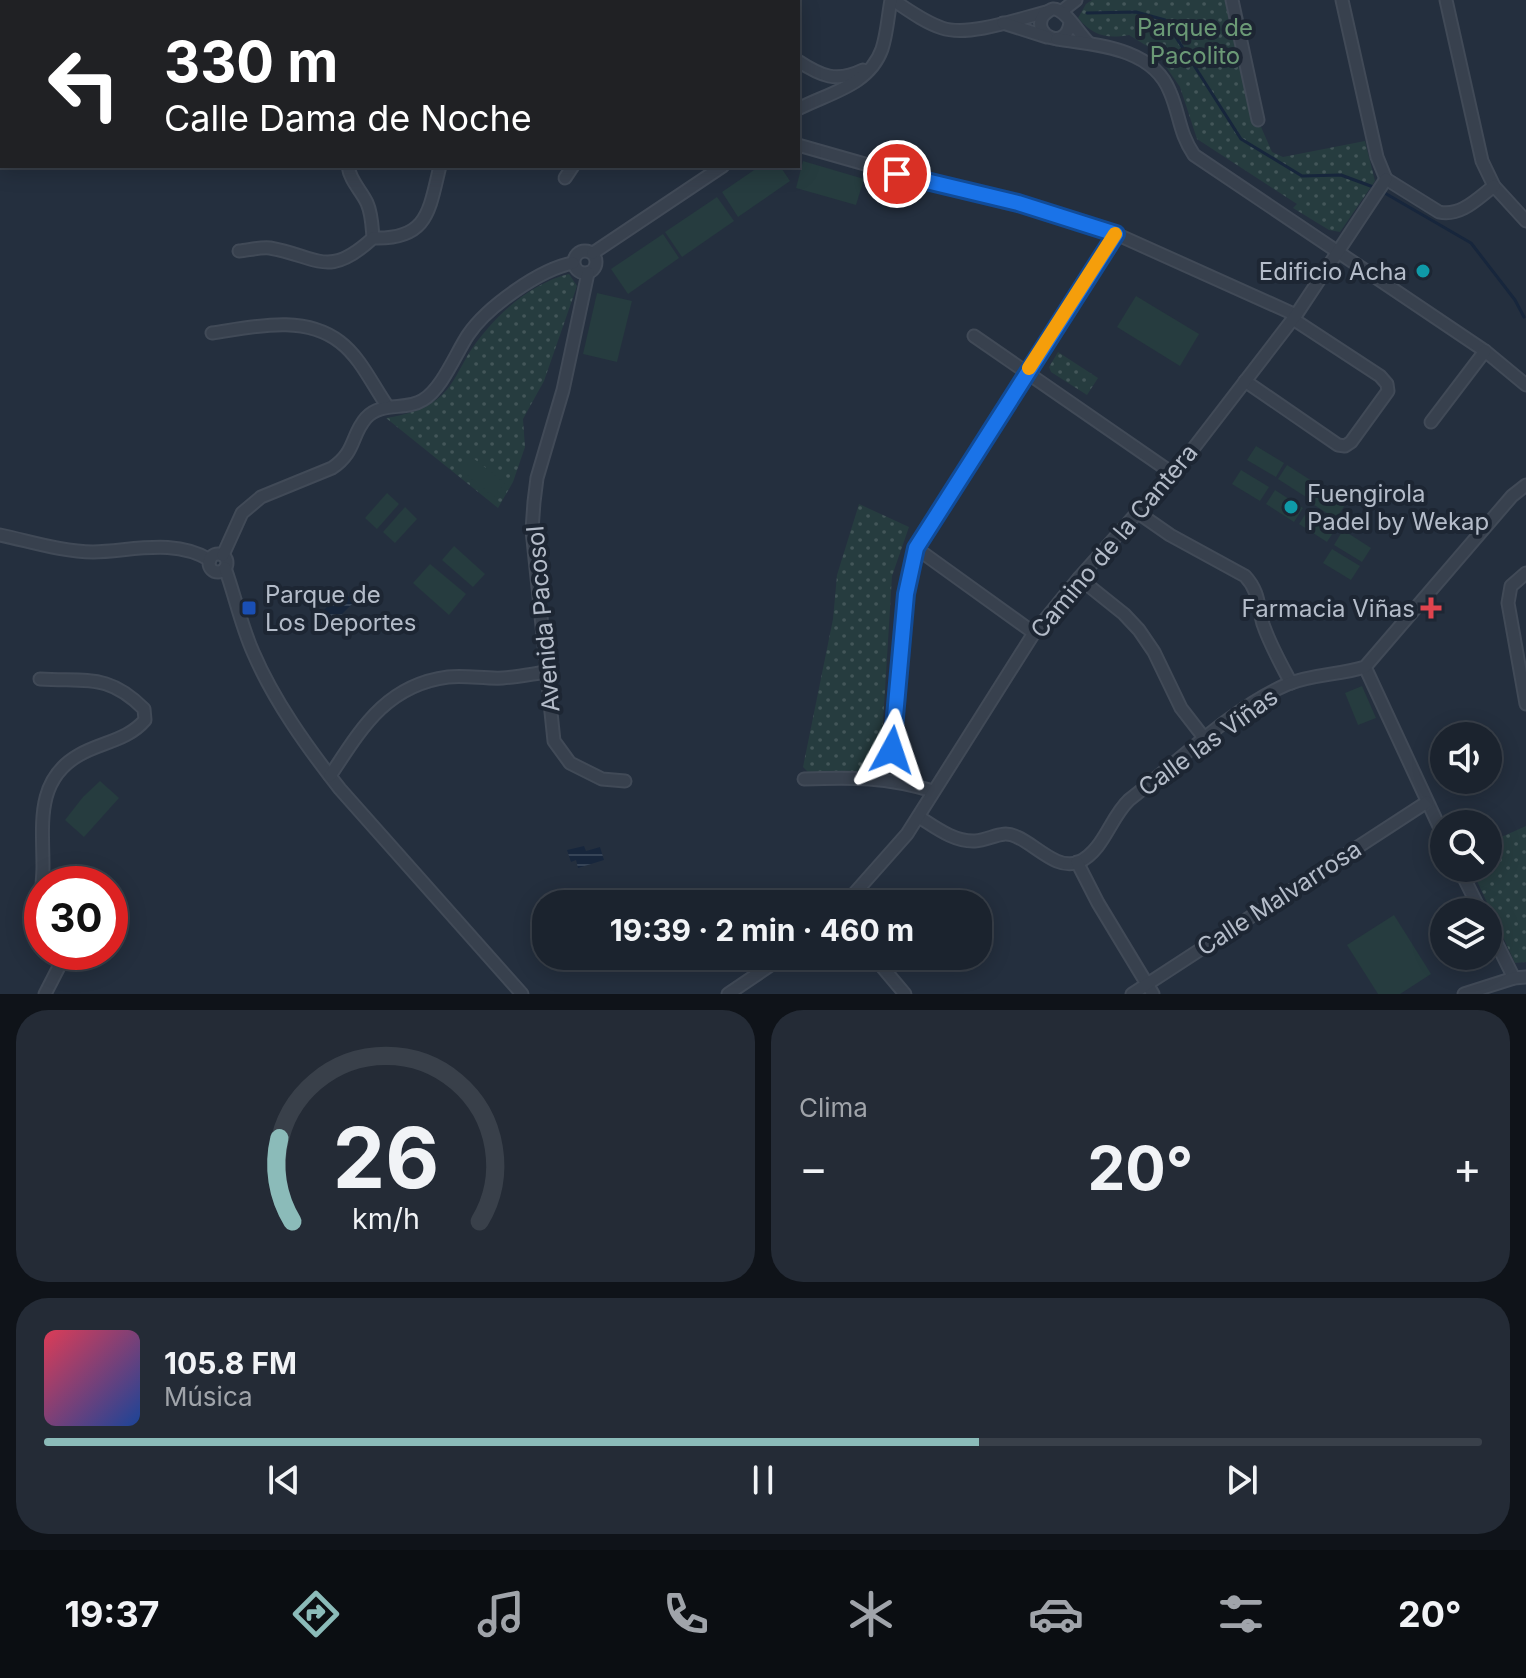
<!DOCTYPE html>
<html lang="es">
<head>
<meta charset="utf-8">
<style>
  :root { --surface:#1b232e; --page:#242b36; --text:#f1f3f6; --muted:#a0a4aa; --line:#39404a; --accent:#8bbbb9 }
  body { margin:0; font-family:Inter,sans-serif; background:var(--page); color:var(--text); height:100vh; display:flex; flex-direction:column; font-size:30px; white-space:nowrap }
  * { box-sizing:border-box; margin:0 }
  p { font-size:26px; color:var(--muted) }
  .icon { flex:none; width:44px; height:44px; fill:none; stroke:currentColor; stroke-width:2; stroke-linecap:round; stroke-linejoin:round }
  .map { position:relative; height:994px; overflow:hidden }
  .sheet { display:flex; flex-direction:column; gap:16px; padding:16px; background:#0f1319; flex:1 }
  .sheet>* { flex:none }
  .hud { position:absolute; left:0px; top:0px; width:800px; height:168px; box-shadow:0 4px 20px #0003,0 0 0 2px var(--line); background:#202124; color:#fff; overflow:hidden }
  .fabs { position:absolute; left:1430px; top:722px; display:grid; gap:16px }
  .fabs a { display:grid; place-items:center; width:72px; height:72px; border-radius:50%; background:var(--surface); box-shadow:0 4px 20px #0003,0 0 0 2px var(--line); font-size:40px }
  .speed { position:absolute; left:24px; top:866px; display:flex; gap:16px; font-size:40px; font-weight:700; text-align:center }
  .speed>* { display:grid; place-content:center; width:104px; height:104px; border-radius:50%; background:var(--surface); box-shadow:0 4px 20px #0003,0 0 0 2px var(--line); line-height:1 }
  .speed .limit { border:12px solid #d22; background:#fff; color:#111 }
  .pin { position:absolute; display:grid; place-items:center; width:68px; height:68px; color:#fff; margin:-34px; border:4px solid #fff; border-radius:50%; box-shadow:0 2px 8px #0007 }
  .me { position:absolute; width:88px; margin:-44px; rotate:5deg; stroke-linejoin:round; filter:drop-shadow(0 0 6px #0008) }
  .turn { display:flex; align-items:center; gap:28px; height:168px; padding:0 32px; font-size:36px }
  .turn .icon { width:104px; height:104px; stroke-width:2.5 }
  .turn b { display:block; font-size:56px; line-height:68px }
  .big { font-size:60px; font-weight:700; line-height:1.1 }
  .sheet .widget { flex:1; display:flex; flex-direction:column; justify-content:center; gap:12px; min-width:0; padding:0 28px; border-radius:32px; background:var(--page) }
  .sheet .dial { align-items:center; gap:0 }
  .dial svg { height:208px; overflow:visible; fill:none; stroke:var(--line); stroke-width:7; stroke-linecap:round; text-anchor:middle }
  .dial text { fill:var(--text); stroke:none }
  .song { display:flex; align-items:center; gap:24px }
  .cover { width:96px; height:96px; border-radius:12px; background:linear-gradient(135deg,hsl(350 70% 55%),hsl(220 70% 35%)) }
  .played { height:8px; border-radius:4px; background:linear-gradient(90deg,var(--accent) 65%,var(--line) 65%) }
  .keys { display:flex; justify-content:space-around; direction:ltr }
  .heat { display:flex; justify-content:space-between; align-items:center; font-size:44px; direction:ltr }
  .sheet .tiles { flex:1; display:grid; gap:16px; grid-template-columns:1fr 1fr }
  .widget:last-child { grid-column:span 2 }
  .trip { position:absolute; left:532px; top:890px; width:460px; height:80px; border-radius:32px; background:var(--surface); box-shadow:0 4px 20px #0003,0 0 0 2px var(--line); font-weight:700; line-height:80px; text-align:center }
  .menu { display:flex; height:128px; justify-content:space-around; align-items:center; background:#0b0e12; color:var(--muted) }
  .menu .icon { width:56px; height:56px }
  .menu .current { color:var(--accent) }
  .menu b { font-size:36px; color:var(--text) }
  .map>svg:first-child { display:block }
  .park { fill:url(#park-dots) }
  .pitch { fill:#263c3f }
  .water { fill:url(#water-rules) }
  .lines { fill:none; stroke-linecap:round; stroke-linejoin:round }
  .stream { stroke:#17263c; stroke-width:3 }
  .street-casing { stroke:#414a57; stroke-width:15 }
  .street { stroke:#38414e; stroke-width:11 }
  .route-casing { stroke:#114b97; stroke-width:20 }
  .route { stroke:#1a73e8; stroke-width:14 }
  .slow { stroke:#f59e0b; stroke-width:14 }
  .culture-dot { fill:#0f9aa8; stroke:#1d2633; stroke-width:3 }
  .transit-dot { fill:#1a4fb4; stroke:#1d2633; stroke-width:3 }
  .health-dot { fill:#e0444e; stroke:#1d2633; stroke-width:3 }
  .labels { text-anchor:middle; dominant-baseline:central; stroke-width:8; stroke-linejoin:round; paint-order:stroke }
  .park-label { font-size:24px; fill:#6b9a76; stroke:#1d2633 }
  .poi-label { font-size:24px; fill:#b4bcc9; stroke:#1d2633; text-anchor:end }
  .street-label { font-size:24px; fill:#b4bcc9; stroke:#1d2633 }
</style>
</head>
<body>
<div class="map">
<svg width="1526" height="994" viewBox="0 0 1526 994">
  <defs>
    <pattern id="park-dots" width="8" height="8" patternUnits="userSpaceOnUse" patternTransform="scale(2)"><rect width="8" height="8" fill="#263c3f"/><path d="M2 2h.1M6 6h.1" fill="none" stroke="#435659" stroke-width="1.8" stroke-linecap="round"/></pattern>
    <pattern id="water-rules" width="6" height="5" patternUnits="userSpaceOnUse" patternTransform="scale(2)"><rect width="6" height="5" fill="#17263c"/><path d="M0 2.5h6" fill="none" stroke="#364457"/></pattern>
  </defs>
  <rect width="100%" height="100%" fill="#242f3e"/>
  <g class="park">
    <path d="M 1092,0 L 1226,0 L 1258,120 L 1272,152 L 1283,157 L 1365,141 L 1375,181 L 1340,232 L 1329,230 L 1293,208 L 1297,204 L 1197,139 L 1180,87 L 1155,51 L 1129,35 C 1107,39 1093,36 1078,18 L 1086,4 Z"/>
    <path d="M 569,274 L 577,286 L 544,381 L 523,419 L 525,447 L 513,482 L 498,508 L 386,418 C 406,415 427,409 442,395 C 453,385 461,366 469,353 C 492,318 528,284 569,274 Z"/>
    <polygon points="1058,352 1098,378 1087,395 1051,372 1049,367"/>
    <polygon points="859,504 909,527 892,576 880,772 810,774 803,767 833,619 837,575"/>
    <polygon points="1526,826 1526,962 1515,963 1471,868 1488,868 1488,843"/>
  </g>
  <g class="pitch">
    <polygon points="803,161 864,179 856,205 796,188"/>
    <polygon points="760,166 780,166 790,181 738,217 722,192"/>
    <polygon points="717,197 734,221 682,257 665,232"/>
    <polygon points="663,234 679,258 628,294 611,269"/>
    <polygon points="597,293 632,301 617,362 583,354"/>
    <polygon points="1136,296 1199,334 1180,366 1117,327"/>
    <polygon points="1256,446 1284,463 1276,477 1247,460"/>
    <polygon points="473,458 505,483 494,497 462,471"/>
    <polygon points="1287,465 1315,483 1306,497 1278,479"/>
    <polygon points="1241,470 1269,487 1260,501 1232,484"/>
    <polygon points="1317,487 1345,505 1336,519 1308,501"/>
    <polygon points="1275,490 1303,508 1294,522 1266,504"/>
    <polygon points="387,493 399,504 377,529 365,518"/>
    <polygon points="405,507 417,519 395,543 383,532"/>
    <polygon points="1308,510 1336,528 1327,542 1299,524"/>
    <polygon points="1343,530 1371,548 1362,562 1334,545"/>
    <polygon points="454,546 485,574 473,587 442,560"/>
    <polygon points="1332,549 1360,566 1351,580 1323,563"/>
    <polygon points="430,564 466,594 449,615 413,583"/>
    <polygon points="1362,686 1376,718 1358,725 1345,693"/>
    <polygon points="100,781 119,798 84,837 65,820 83,797"/>
    <polygon points="1394,915 1431,974 1400,994 1378,994 1347,945"/>
  </g>
  <g class="water">
    <polygon points="343,591 354,602 325,631 319,625 324,619 320,614"/>
    <polygon points="584,846 586,851 600,847 604,860 578,868 576,860 571,862 567,850"/>
  </g>
  <g class="lines">
    <g class="stream">
      <polyline points="1087,13 1136,12 1165,20 1241,139 1302,176 1341,175 1376,188"/>
      <polyline points="1383,192 1471,243 1515,300 1524,317"/>
    </g>
    <g class="street-casing">
      <g id="street">
        <polyline points="54,0 55,2"/>
        <polyline points="144,0 144,2"/>
        <polyline points="549,0 553,2"/>
        <polyline points="726,0 728,2"/>
        <path d="M 893,0 C 908,10 924,22 942,28 C 968,37 1019,19 1046,12"/>
        <polyline points="1232,0 1258,120"/>
        <polyline points="1342,0 1377,157 1386,179"/>
        <polyline points="1446,0 1482,161 1494,186 1526,221"/>
        <polyline points="301,2 302,0"/>
        <polyline points="1062,11 1076,0"/>
        <polyline points="0,13 2,13"/>
        <path d="M 1070,21 C 1068,52 1031,36 1043,16 C 1046,13 1049,10 1053,9 C 1065,8 1079,34 1089,43"/>
        <polyline points="1003,23 1047,37"/>
        <path d="M 1057,39 C 1097,45 1153,48 1170,92 C 1180,115 1179,133 1194,155 L 1485,351 L 1526,385"/>
        <path d="M 798,61 C 821,76 836,83 863,70"/>
        <path d="M 798,109 C 828,93 869,86 882,49 C 887,34 888,16 891,0"/>
        <polyline points="798,145 949,188 1018,203 1116,234"/>
        <path d="M 348,166 C 350,181 361,190 367,203 C 372,214 372,226 373,238"/>
        <polyline points="565,178 573,166"/>
        <path d="M 1386,179 L 1439,212 C 1461,217 1478,198 1494,186"/>
        <circle cx="585" cy="262" r="11"/>
        <path d="M 239,251 C 249,250 260,247 270,248 C 319,257 328,279 373,238 C 428,240 429,211 440,166"/>
        <polyline points="593,253 723,166"/>
        <polyline points="588,273 563,390 537,478 534,502 532,530 554,741 570,763 602,779 625,781"/>
        <path d="M 212,333 C 253,327 304,314 340,342 C 361,358 373,386 388,407"/>
        <polyline points="974,336 1172,473"/>
        <polyline points="1245,381 1338,445 1345,446 1351,442 1388,391 1387,384 1380,376 1293,319"/>
        <polyline points="1431,422 1485,351"/>
        <path d="M 1137,512 L 1170,535 L 1245,576 C 1259,591 1258,605 1263,624 C 1270,645 1281,664 1291,683"/>
        <path d="M 0,535 C 29,541 63,552 93,552 C 132,551 174,538 210,560"/>
        <polyline points="916,548 1034,633"/>
        <circle cx="218" cy="563" r="9"/>
        <path d="M 223,555 L 242,513 L 261,497 L 332,468 C 356,452 351,435 366,418 C 381,401 406,411 423,400 C 442,389 456,353 468,335 C 487,307 540,269 573,263"/>
        <path d="M 225,568 C 235,596 241,625 253,652 C 274,701 307,747 340,789 L 522,994"/>
        <polyline points="1526,573 1511,586 1508,603 1526,704"/>
        <polyline points="1079,578 1124,614 1139,630 1154,652 1181,708 1205,739"/>
        <polyline points="1365,667 1444,837"/>
        <path d="M 40,679 C 87,682 108,673 144,709 L 145,720 C 127,741 101,742 79,755 C 35,780 43,825 43,867 C 43,878 41,888 42,899"/>
        <path d="M 330,776 C 361,729 386,685 448,677 C 466,675 485,679 503,678 C 517,677 532,674 546,672"/>
        <path d="M 804,779 C 853,777 886,777 933,791"/>
        <polyline points="899,781 892,750 906,594 916,548 1116,234 1296,315"/>
        <path d="M 919,817 C 935,827 954,842 975,841 C 991,840 1002,829 1017,837 C 1036,845 1057,871 1079,862 C 1104,850 1110,818 1129,800 C 1177,763 1233,707 1288,684 C 1313,674 1339,675 1365,667 L 1512,496 L 1526,485"/>
        <polyline points="1077,862 1098,903 1153,994"/>
        <polyline points="1459,868 1481,912"/>
        <polyline points="845,904 907,834 1034,633 1079,578 1186,458 1296,315 1386,179"/>
        <polyline points="1488,926 1514,978"/>
        <polyline points="873,956 905,994"/>
        <polyline points="45,994 63,959 72,952"/>
        <polyline points="728,994 784,956"/>
        <polyline points="1132,994 1427,802"/>
        <polyline points="1464,994 1514,978 1526,977"/>
      </g>
    </g>
    <use href="#street" class="street"/>
  </g>
  <g class="lines">
    <g class="route-casing">
      <polyline id="route" points="892,750 906,594 916,548 1116,234 1018,203 897,174"/>
    </g>
    <use href="#route" class="route"/>
    <polyline class="slow" points="1029,368 1115,234"/>
  </g>
  <g class="culture-dot">
    <circle cx="1423" cy="271" r="8"/>
    <circle cx="1291" cy="507" r="8"/>
  </g>
  <rect class="transit-dot" x="241" y="600" width="16" height="16" rx="4"/>
  <path class="health-dot" d="M1427 596h8v8h8v8h-8v8h-8v-8h-8v-8h8z"/>
  <g class="labels">
    <g class="park-label">
      <text x="1195" y="27">Parque de<tspan x="1195" dy="28">Pacolito</tspan></text>
    </g>
    <g class="poi-label">
      <text x="1407" y="271">Edificio Acha</text>
      <text x="1307" y="493" text-anchor="start">Fuengirola<tspan x="1307" dy="28">Padel by Wekap</tspan></text>
      <text x="265" y="594" text-anchor="start">Parque de<tspan x="265" dy="28">Los Deportes</tspan></text>
      <text x="1415" y="608">Farmacia Viñas</text>
    </g>
    <g class="street-label">
      <text transform="translate(1114 541) rotate(-50)">Camino de la Cantera</text>
      <text transform="translate(543 619) rotate(-95)">Avenida Pacosol</text>
      <text transform="translate(1208 742) rotate(-36)">Calle las Viñas</text>
      <text transform="translate(1279 898) rotate(-33)">Calle Malvarrosa</text>
    </g>
  </g>
</svg>
<div class="fabs">
<a><svg class="icon" aria-label="sound" viewBox="0 0 24 24"><path d="M4 9h4l5-4v14l-5-4H4zM17 9q2 3 0 6"/></svg></a>
<a><svg class="icon" aria-label="search" viewBox="0 0 24 24"><circle cx="10" cy="10" r="6"/><path d="M15 15l6 6"/></svg></a>
<a><svg class="icon" aria-label="layers" viewBox="0 0 24 24"><path d="M12 4l9 5-9 5-9-5zM3 14l9 5 9-5"/></svg></a>
</div>
<div class="speed"><div class="limit">30</div></div>
<div class="pin" style="left:897px;top:174px;background:#d93025"><svg class="icon" aria-label="arrive" viewBox="0 0 24 24"><path d="M6 21V4h12l-3 4 3 4H6"/></svg></div>
<svg class="me" style="left:892px;top:750px" viewBox="-20 -20 40 40"><path d="M0-17L14 15 0 8-14 15z" fill="#1a73e8" stroke="#fff" stroke-width="4"/></svg>
<div class="trip">19:39 · 2 min · 460 m</div>
<div class="hud">
<div class="turn"><svg class="icon" aria-label="left" viewBox="0 0 24 24"><path d="M17 20v-9H6M10 6l-5 5 5 5"/></svg><div><b>330 m</b>Calle Dama de Noche</div></div>
</div>
</div>
<section class="sheet">
<div class="tiles">
<div class="widget dial"><svg viewBox="0 0 100 80">
<path d="M14 69A42 42 0 1 1 86 69"/>
<path d="M14 69A42 42 0 0 1 9 37" stroke="#8bbbb9"/>
<text x="50" y="56" font-size="32" font-weight="700">26</text>
<text x="50" y="72" font-size="11">km/h</text>
</svg></div>
<div class="widget"><p>Clima</p>
<div class="heat"><a>−</a><b class="big">20°</b><a>+</a></div>
</div>
<div class="widget">
<div class="song"><i class="cover"></i><div><b>105.8 FM</b><p>Música</p></div></div>
<div class="played"></div>
<div class="keys"><svg class="icon" aria-label="previous" viewBox="0 0 24 24"><path d="M18 5L8 12l10 7zM5 5v14"/></svg><svg class="icon" aria-label="pause" viewBox="0 0 24 24"><path d="M8 5v14M16 5v14"/></svg><svg class="icon" aria-label="next" viewBox="0 0 24 24"><path d="M6 5l10 7-10 7zM19 5v14"/></svg></div>
</div>
</div>
</section>
<nav class="menu">
<b>19:37</b>
<svg class="icon current" aria-label="directions" viewBox="0 0 24 24"><path d="M12 3l9 9-9 9-9-9zM9 14v-3h6M13 9l2 2-2 2"/></svg>
<svg class="icon" aria-label="music" viewBox="0 0 24 24"><path d="M9 18V5l10-2v13"/><circle cx="6" cy="18" r="3"/><circle cx="16" cy="16" r="3"/></svg>
<svg class="icon" aria-label="phone" viewBox="0 0 24 24"><path d="M5 4h4l2 5-3 2q2 4 5 5l2-3 5 2v4C11 20 4 13 5 4z"/></svg>
<svg class="icon" aria-label="climate" viewBox="0 0 24 24"><path d="M12 3v18M4 7l16 10M4 17L20 7"/></svg>
<svg class="icon" aria-label="car" viewBox="0 0 24 24"><path d="M5 17H2v-5l4-1 3-4h7l3 4 3 1v5h-3M9 17h6M6 11h13"/><circle cx="7" cy="17" r="2"/><circle cx="17" cy="17" r="2"/></svg>
<svg class="icon" aria-label="filters" viewBox="0 0 24 24"><path d="M4 7h16M4 17h16"/><circle cx="9" cy="7" r="2"/><circle cx="15" cy="17" r="2"/></svg>
<b>20°</b>
</nav>
</body>
</html>
